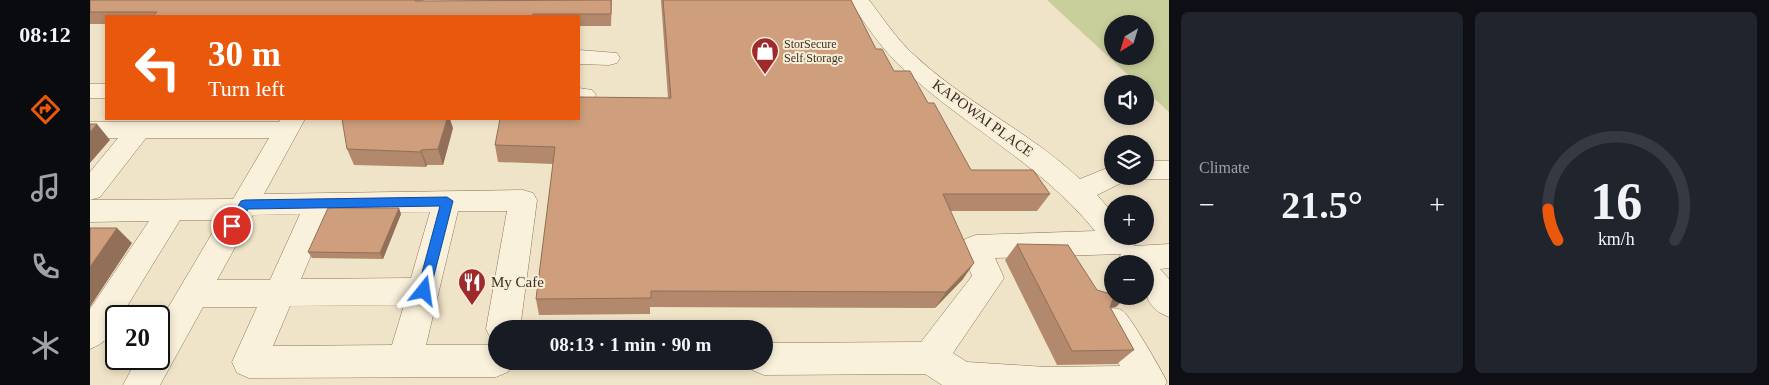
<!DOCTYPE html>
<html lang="en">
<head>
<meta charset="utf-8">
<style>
  :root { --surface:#171b24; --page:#20242c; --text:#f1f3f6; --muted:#9ea1a6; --line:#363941; --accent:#ea580c }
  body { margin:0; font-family:Georgia,serif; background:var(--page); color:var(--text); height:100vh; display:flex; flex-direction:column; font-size:19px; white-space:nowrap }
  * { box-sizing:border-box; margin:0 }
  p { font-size:16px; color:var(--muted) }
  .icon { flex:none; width:28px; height:28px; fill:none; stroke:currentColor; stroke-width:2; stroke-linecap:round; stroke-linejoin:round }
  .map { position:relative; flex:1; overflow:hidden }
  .panel { display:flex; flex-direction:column; gap:12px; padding:12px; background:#0d0f14; width:600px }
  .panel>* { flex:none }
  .banner { position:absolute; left:15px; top:15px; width:475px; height:105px; border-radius:0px; box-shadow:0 2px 8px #0003; background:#ea580c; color:#fff; overflow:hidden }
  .needle { width:32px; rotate:218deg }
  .buttons { position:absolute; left:1014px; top:15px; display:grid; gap:10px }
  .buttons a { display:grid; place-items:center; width:50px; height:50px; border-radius:50%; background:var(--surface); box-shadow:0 2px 8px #0003; font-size:25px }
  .speed { position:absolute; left:15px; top:305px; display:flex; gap:10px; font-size:25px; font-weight:700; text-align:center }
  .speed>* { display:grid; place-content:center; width:65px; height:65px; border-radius:50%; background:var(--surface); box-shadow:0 2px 8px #0003; line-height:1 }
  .speed .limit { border:2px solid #111; border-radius:8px; background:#fff; color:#111 }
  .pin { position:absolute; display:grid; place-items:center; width:42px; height:42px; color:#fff; margin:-21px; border:2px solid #fff; border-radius:50%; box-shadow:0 1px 5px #0007 }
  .me { position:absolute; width:55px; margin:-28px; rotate:15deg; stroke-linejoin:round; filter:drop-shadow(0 0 4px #0008) }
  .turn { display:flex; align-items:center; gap:18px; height:105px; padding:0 20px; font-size:22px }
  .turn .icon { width:65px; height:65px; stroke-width:2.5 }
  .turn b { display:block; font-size:35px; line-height:42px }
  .big { font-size:38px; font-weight:600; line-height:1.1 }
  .panel .tile { flex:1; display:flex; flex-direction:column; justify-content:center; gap:8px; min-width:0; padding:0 18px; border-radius:8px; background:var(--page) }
  .panel .dial { align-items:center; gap:0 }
  .dial svg { height:130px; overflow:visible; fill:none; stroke:var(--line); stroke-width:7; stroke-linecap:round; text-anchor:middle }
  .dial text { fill:var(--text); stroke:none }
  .heat { display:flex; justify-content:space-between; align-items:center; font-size:28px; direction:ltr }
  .panel .tiles { flex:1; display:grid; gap:12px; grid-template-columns:repeat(2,1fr) }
  .trip { position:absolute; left:398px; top:320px; width:285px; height:50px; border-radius:25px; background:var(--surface); box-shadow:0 2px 8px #0003; font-weight:600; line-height:50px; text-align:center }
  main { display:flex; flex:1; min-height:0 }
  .dock { display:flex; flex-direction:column; width:90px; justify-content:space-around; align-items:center; background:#090b0e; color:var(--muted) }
  .dock .icon { width:35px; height:35px }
  .dock .current { color:var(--accent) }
  .dock b { font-size:22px; color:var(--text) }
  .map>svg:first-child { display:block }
  .green { fill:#c9cf9b; fill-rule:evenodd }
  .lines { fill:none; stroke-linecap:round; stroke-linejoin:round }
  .minor-casing { stroke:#8d765c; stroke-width:1 }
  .minor { fill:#faf1dc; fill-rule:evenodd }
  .wall { fill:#b2896c }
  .shaded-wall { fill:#916f58 }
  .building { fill:#cf9f7d; stroke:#916f58 }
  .route { fill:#1a73e8; stroke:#114b97 }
  .labels { text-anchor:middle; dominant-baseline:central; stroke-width:4; stroke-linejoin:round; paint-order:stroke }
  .far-poi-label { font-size:12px; fill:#3d2e20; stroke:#f7eed8; text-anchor:start }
  .street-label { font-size:15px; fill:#3d2e20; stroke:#f7eed8 }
  .poi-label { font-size:15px; fill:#3d2e20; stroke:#f7eed8; text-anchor:start }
</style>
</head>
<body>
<main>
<nav class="dock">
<b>08:12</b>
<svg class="icon current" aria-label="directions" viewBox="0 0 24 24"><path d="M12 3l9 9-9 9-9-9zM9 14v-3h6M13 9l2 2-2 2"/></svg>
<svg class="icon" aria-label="music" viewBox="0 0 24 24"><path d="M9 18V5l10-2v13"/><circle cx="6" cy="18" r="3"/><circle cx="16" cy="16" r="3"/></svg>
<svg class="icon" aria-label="phone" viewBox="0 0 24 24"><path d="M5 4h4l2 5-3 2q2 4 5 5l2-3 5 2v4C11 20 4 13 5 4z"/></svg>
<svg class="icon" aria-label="climate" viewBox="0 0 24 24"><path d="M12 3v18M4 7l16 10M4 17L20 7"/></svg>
</nav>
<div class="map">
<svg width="1079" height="385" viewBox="0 0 1079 385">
  <rect width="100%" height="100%" fill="#f0e4c8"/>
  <path class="green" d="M 957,0 L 1079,0 L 1079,112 L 1055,90 L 1055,84 L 1048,84 ZM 1022,24 L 1055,24 L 1055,56 L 1022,56 Z"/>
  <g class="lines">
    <g class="minor-casing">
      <g id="minor">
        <path d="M 759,0 L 779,0 C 793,18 806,38 822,53 C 873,102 939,131 990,179 L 1022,166 L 1022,176 L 1035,176 L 1031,183 L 1007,195 L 1022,212 L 1022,236 L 1043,236 L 1046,242 L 1044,246 L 1079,244 L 1079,268 L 1070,269 L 1079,279 L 1079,317 C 1052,307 1055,288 1055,264 L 1032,264 L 1029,258 L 1031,254 L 905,258 L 914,278 L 863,353 L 877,362 L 956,367 L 1030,366 L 1006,322 L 1010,312 C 1018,309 1025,306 1033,311 C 1040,316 1072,371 1077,382 L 1075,385 L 852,385 L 835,374 L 674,375 L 662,370 L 658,361 L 674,361 L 674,343 L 831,342 L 882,276 L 871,247 L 875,239 L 886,235 L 1005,231 C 948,161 871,125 808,64 C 789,45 774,22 759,0 Z"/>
        <polygon points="489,50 527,53 530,58 527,63 519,65 489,64"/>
        <rect x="0" y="84" width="16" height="14"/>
        <polygon points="489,88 502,90 506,95 502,100 489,102"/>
        <path d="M 191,119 L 215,119 L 174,194 L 433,190 L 443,193 L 447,200 L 430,329 L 406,329 L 406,341 L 401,339 L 396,329 L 417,211 L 368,211 L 336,345 L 406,345 L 406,361 L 423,361 L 418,372 L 406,377 L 159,378 L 147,373 L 142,362 L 167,307 L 113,307 L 70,385 L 33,385 L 47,359 L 69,359 L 69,323 L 130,220 L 90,220 L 31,316 L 26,316 C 26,333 15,343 0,349 L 0,309 L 59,221 L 0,222 L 0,200 L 143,199 L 179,138 L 56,138 L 10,197 L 0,200 L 0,172 L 28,138 L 0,138 L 0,122 L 189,122 ZM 340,212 L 321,278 L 211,279 L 239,213 ZM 210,214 L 180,280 L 127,280 L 163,215 ZM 314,305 L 302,345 L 183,346 L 200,306 Z"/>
        <polygon points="1055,161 1079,161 1079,179 1055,179 1046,177 1055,176"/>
      </g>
    </g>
    <use href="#minor" class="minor"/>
  </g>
  <g class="wall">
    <polygon points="0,0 334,0 333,1 522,0 521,26 489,26 489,16 16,16 16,24 0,24"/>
    <polygon points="571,0 761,0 786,49 804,71 838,103 881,170 960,194 947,211 860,211 873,279 845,308 560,307 560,314 449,315 446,299 463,164 408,162 405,145 578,98"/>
    <polygon points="363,128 353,165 337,165 336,167 264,165 257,149"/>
    <polygon points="311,214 293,259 222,258 218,252"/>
    <polygon points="927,244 1026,307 1020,308 1044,350 1027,364 967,365 915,260"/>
  </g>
  <g class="shaded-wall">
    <polygon points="357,119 360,119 363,128 353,165 348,149"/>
    <polygon points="7,124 20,140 0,163 0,132"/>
    <polygon points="331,150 337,165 336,167 331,152"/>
    <polygon points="309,208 311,214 293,259 290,253"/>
    <polygon points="27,228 42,243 0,307 0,267"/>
    <polygon points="884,263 873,279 845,308 856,292"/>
    <polygon points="1024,296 1037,296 1026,307 1009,310"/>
  </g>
  <g class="building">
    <polygon points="0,0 325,0 325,1 521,0 521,14 443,14 442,16 63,16 67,12 0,12"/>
    <polygon points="573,0 761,0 786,49 792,49 804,71 820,71 838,103 844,103 881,170 943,170 960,194 853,194 884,263 856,292 561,291 561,298 446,299 465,147 405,145 410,119 489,119 489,97 581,98"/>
    <polygon points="252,119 357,119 348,149 331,150 331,152 257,149"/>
    <polygon points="0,124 7,124 0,132"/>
    <polygon points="238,208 309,208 290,253 218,252"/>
    <polygon points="0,228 27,228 0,267"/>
    <polygon points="927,244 978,245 1007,290 1021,294 1022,294 1022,296 1024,296 1020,307 1044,350 982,351"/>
  </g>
  <polygon class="route" points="357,197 363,201 340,291 338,295 334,296 329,295 327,291 350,206 158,209 147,230 138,230 137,226 151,201 155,200"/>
  <defs>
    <g id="shop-pin" transform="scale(1.4375)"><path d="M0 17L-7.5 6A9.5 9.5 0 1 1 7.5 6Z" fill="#9e2a2b" stroke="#f7eed8"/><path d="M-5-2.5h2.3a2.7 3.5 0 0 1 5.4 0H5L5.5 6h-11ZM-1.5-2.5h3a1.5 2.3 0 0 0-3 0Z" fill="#fff"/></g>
    <g id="restaurant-pin" transform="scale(1.4375)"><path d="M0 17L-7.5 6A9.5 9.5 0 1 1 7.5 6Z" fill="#9e2a2b" stroke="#f7eed8"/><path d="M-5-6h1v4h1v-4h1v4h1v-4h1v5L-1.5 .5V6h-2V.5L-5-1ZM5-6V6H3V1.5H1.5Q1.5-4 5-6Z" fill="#fff"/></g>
  </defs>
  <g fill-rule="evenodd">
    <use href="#shop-pin" x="675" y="51"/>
    <use href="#restaurant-pin" x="382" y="282"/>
  </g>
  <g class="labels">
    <g class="far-poi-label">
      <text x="694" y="44">StorSecure<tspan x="694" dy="14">Self Storage</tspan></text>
    </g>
    <g class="street-label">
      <text transform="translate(893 118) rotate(36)">KAPOWAI PLACE</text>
    </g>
    <g class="poi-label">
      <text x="401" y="282">My Cafe</text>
    </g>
  </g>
</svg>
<div class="buttons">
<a><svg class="needle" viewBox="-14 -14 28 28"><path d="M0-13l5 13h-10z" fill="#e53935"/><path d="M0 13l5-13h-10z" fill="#9ea1a6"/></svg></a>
<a><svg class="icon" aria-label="sound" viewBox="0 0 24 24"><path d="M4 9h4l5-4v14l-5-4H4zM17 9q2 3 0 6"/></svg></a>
<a><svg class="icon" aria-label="layers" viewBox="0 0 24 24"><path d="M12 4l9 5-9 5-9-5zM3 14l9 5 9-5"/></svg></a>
<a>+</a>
<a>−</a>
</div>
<div class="speed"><div class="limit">20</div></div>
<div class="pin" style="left:142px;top:226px;background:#d93025"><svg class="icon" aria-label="arrive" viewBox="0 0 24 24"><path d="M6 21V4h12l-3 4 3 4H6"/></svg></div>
<svg class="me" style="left:334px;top:291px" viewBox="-20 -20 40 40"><path d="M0-17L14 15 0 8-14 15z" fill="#1a73e8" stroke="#fff" stroke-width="4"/></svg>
<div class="trip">08:13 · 1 min · 90 m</div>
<div class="banner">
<div class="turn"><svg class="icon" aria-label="left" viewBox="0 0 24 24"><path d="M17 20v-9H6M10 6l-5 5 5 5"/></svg><div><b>30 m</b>Turn left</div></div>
</div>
</div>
<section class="panel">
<div class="tiles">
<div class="tile"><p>Climate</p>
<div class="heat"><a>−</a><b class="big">21.5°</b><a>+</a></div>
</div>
<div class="tile dial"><svg viewBox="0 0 100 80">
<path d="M14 69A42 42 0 1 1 86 69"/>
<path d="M14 69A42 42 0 0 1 8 50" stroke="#ea580c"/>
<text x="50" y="56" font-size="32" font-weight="700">16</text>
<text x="50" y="72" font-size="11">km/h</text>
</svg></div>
</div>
</section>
</main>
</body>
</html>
